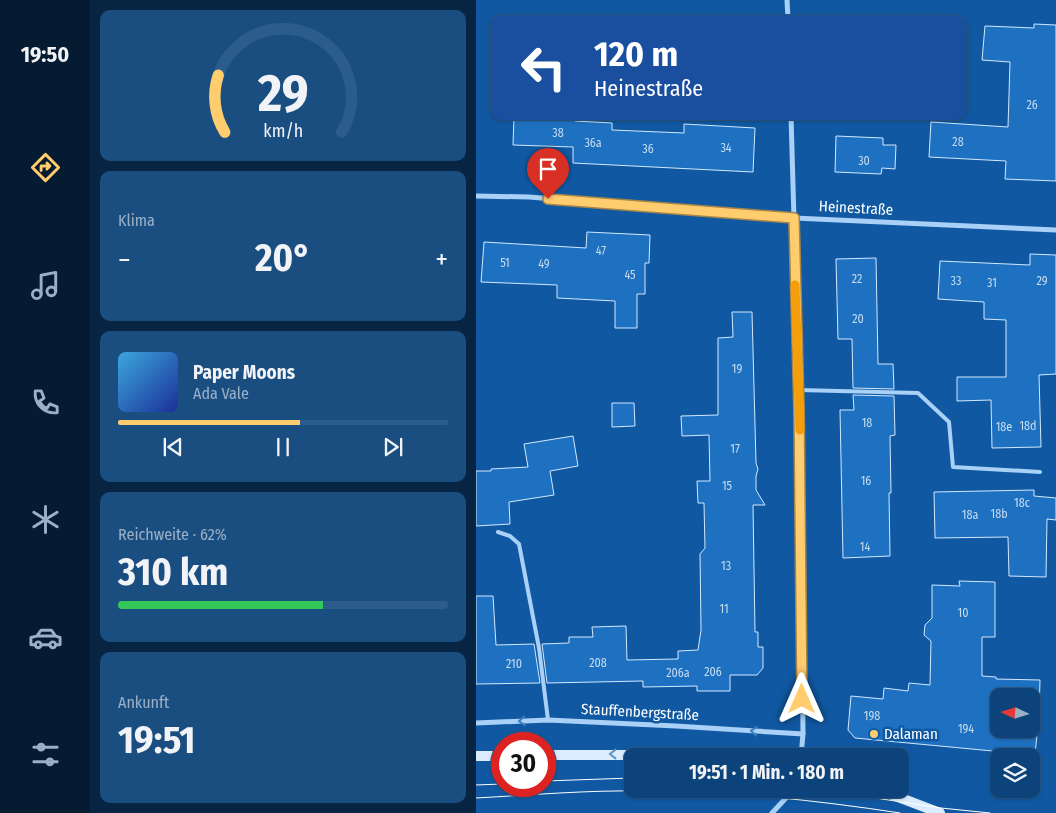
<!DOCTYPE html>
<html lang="de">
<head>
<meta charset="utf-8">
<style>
  :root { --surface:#0c437a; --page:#1a4e81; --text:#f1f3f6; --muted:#9ab0c7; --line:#2c5c8b; --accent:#ffcc6e }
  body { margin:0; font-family:"Fira Sans Condensed",sans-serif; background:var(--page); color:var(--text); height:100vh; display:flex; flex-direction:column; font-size:19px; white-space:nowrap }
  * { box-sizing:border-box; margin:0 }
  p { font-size:16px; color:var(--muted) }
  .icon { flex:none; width:28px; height:28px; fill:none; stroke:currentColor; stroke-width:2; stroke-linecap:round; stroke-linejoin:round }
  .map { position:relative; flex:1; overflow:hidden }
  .side { display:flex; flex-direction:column; gap:10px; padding:10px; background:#072543; width:386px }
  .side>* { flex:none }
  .hud { position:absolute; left:15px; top:15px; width:475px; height:105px; border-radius:10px; box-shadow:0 1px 4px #0004,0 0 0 1px var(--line); background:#1a4fa0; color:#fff; overflow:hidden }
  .needle { width:32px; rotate:274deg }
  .fabs { position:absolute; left:514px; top:688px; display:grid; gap:10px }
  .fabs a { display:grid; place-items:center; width:50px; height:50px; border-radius:10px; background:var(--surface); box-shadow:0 1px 4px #0004,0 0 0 1px var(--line); font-size:25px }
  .speed { position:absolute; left:15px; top:732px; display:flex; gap:10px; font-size:25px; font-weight:700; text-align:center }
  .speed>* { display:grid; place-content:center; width:65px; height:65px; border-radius:50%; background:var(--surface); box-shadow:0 1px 4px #0004,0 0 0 1px var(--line); line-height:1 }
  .speed .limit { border:8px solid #d22; background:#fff; color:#111 }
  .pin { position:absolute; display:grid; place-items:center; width:42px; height:42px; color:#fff; margin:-51px -21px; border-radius:50% 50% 50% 0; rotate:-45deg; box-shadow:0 0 5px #0007 }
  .pin .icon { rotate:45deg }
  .me { position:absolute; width:55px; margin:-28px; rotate:0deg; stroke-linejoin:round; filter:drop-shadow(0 0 4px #0008) }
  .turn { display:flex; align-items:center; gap:18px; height:105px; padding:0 20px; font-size:22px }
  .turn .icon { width:65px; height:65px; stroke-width:2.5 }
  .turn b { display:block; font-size:35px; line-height:42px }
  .big { font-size:38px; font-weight:700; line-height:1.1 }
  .side .tile { flex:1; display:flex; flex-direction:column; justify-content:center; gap:8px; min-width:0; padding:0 18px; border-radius:10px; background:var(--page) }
  .side .dial { align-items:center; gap:0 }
  .dial svg { height:130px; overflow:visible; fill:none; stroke:var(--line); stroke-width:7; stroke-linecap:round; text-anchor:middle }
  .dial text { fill:var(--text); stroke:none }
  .song { display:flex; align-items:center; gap:15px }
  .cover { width:60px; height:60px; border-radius:8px; background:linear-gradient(135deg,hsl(200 70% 55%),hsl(230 70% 35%)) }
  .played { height:5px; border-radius:2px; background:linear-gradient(90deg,var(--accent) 55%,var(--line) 55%) }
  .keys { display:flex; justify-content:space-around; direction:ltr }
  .heat { display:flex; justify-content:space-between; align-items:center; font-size:28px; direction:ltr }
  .charge { height:8px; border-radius:4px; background:linear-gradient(90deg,#34c759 62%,var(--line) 0) }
  .trip { position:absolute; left:148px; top:748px; width:285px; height:50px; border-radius:10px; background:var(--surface); box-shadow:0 1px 4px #0004,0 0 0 1px var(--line); font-weight:700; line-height:50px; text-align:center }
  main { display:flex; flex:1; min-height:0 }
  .menu { display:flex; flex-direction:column; width:90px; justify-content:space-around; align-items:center; background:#051b31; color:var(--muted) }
  .menu .icon { width:35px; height:35px }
  .menu .on { color:var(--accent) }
  .menu b { font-size:22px; color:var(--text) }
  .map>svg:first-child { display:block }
  .building { fill:#1e71c1; stroke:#d2e9fe; fill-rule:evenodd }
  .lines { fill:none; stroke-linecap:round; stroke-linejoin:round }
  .lane { stroke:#a9d0f6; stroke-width:4 }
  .street { stroke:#a9d0f6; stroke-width:5 }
  .secondary { stroke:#daecfe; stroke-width:10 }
  .tram { stroke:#fff; stroke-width:1 }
  .oneway { stroke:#3e7dbb }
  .oneway2 { stroke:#6194c7 }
  .route-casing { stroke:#a68548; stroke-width:12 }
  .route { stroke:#ffcc6e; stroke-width:9 }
  .slow { stroke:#f59e0b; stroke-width:9 }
  .poi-dot { fill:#ffcc6e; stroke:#1059a2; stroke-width:2 }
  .labels { text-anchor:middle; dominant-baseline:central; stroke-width:5; stroke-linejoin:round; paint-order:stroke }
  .number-label { font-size:12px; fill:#c7dcf0 }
  .street-label { font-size:15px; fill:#fff; stroke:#1059a2 }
  .poi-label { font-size:15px; fill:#fff; stroke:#1059a2; text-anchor:start }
</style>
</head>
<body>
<main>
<nav class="menu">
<b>19:50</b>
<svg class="icon on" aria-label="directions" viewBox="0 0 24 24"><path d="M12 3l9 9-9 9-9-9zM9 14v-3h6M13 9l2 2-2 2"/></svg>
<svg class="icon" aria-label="music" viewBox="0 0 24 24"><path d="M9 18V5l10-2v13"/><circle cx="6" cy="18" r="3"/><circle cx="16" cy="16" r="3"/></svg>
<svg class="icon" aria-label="phone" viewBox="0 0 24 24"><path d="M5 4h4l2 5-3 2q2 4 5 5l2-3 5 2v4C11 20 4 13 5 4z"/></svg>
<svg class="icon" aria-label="climate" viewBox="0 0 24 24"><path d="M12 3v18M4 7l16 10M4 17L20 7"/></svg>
<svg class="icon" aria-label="car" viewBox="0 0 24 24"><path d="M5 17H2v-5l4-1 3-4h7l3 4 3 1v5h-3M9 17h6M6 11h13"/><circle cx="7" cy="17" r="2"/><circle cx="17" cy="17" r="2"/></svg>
<svg class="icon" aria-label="filters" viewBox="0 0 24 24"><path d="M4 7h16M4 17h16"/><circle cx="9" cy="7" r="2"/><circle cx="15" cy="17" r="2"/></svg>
</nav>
<section class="side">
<div class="tile dial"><svg viewBox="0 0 100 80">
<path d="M14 69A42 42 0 1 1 86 69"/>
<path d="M14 69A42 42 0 0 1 10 34" stroke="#ffcc6e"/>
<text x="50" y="56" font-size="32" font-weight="700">29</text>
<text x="50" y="72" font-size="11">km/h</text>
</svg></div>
<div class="tile"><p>Klima</p>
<div class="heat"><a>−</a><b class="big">20°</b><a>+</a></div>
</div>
<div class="tile">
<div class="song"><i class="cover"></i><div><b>Paper Moons</b><p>Ada Vale</p></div></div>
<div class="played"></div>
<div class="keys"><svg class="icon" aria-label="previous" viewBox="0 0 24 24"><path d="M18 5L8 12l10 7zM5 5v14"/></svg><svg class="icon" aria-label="pause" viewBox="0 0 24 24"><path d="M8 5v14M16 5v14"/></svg><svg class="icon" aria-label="next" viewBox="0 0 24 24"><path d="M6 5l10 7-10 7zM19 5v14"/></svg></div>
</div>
<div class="tile"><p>Reichweite · 62%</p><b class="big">310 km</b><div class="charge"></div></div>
<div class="tile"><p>Ankunft</p><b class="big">19:51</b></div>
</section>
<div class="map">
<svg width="580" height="813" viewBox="0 0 580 813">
  <rect width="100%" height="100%" fill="#1059a2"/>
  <g class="building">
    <polygon points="558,24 580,25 580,181 529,179 530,161 453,157 455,122 532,127 534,62 506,60 509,26 558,28"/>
    <polygon points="38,116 99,116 99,121 136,123 136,130 208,133 208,124 279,128 277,172 97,163 97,147 37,145"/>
    <polygon points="360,136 407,138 407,145 420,145 419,169 406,168 405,174 359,172"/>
    <polygon points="111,232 174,235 173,263 169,263 169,294 161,294 161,328 139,328 139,301 81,298 81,285 5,282 8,242 110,248"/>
    <polygon points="554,254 580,255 580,374 563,375 565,447 516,448 515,400 481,401 481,377 530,377 530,320 508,319 508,302 462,299 464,261 554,265"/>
    <polygon points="400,258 402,364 417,364 418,389 377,388 376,339 362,339 360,259"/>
    <polygon points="256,312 276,312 280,463 282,469 280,476 280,490 289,505 277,505 279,632 282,632 282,647 287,647 287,668 281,675 254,675 254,691 221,691 221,686 167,687 167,681 71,683 66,644 93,643 93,637 117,637 116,627 150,626 151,660 202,659 202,651 222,650 225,630 224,554 229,548 228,503 222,503 221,481 234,481 233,435 206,436 205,416 242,415 242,338 257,337"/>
    <polygon points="377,395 418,396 419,435 414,436 415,493 413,493 414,556 367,558 364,410 378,410"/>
    <polygon points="136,403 158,403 159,426 136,427"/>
    <polygon points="97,436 102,466 74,471 78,495 33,502 34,524 0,526 0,471 15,471 15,469 52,467 48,444"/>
    <polygon points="558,490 558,496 580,498 580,520 571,519 570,577 533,576 532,537 459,538 458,492"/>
    <path d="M 483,581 L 519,582 L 519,637 L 506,637 L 506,676 L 520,677 L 520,679 L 564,680 L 563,715 L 559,755 L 379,738 L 372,730 L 375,696 L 407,699 L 408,688 L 432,691 L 433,683 L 454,685 L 455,641 L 448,635 L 449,625 L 456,618 L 456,585 L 484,586 ZM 522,696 L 555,696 L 555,729 L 522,729 Z"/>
    <polygon points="0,596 17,596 20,645 58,644 64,683 0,684"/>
  </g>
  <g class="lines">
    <g class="lane">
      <polyline points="323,390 442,393 473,422 477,467 564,472"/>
      <polyline points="22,532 34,536 43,544 63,648 72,720"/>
    </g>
    <g class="street">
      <polyline points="311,0 312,19"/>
      <polyline points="315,116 323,390 326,628 327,734 325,756"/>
      <polyline points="0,196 53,197 318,218 580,230"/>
      <polyline points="0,723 72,720 200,726 327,734"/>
      <polyline points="296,813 310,798 315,789"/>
    </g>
    <g class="secondary">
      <polyline points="69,755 218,755 239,756"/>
      <polyline points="0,756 26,756"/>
      <polyline points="401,789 464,813"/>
    </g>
    <g class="tram">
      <polyline points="69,781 156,778"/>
      <polyline points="0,785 26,784"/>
      <polyline points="340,789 465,808 514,813"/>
      <path d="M 0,798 C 56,795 111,790 167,791 C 253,791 339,800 424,813"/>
    </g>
  </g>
  <defs><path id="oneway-chevron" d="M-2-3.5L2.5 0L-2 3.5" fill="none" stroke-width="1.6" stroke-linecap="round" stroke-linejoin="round" transform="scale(1.25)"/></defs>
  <g class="oneway">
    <use href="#oneway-chevron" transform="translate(46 721) rotate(177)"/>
    <use href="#oneway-chevron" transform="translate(278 731) rotate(-176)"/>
  </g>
  <use class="oneway2" href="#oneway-chevron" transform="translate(137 754) rotate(-180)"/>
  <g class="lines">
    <g class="route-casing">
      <polyline id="route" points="72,199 318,218 323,410 326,699"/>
    </g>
    <use href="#route" class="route"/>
    <polyline class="slow" points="319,285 324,430"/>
  </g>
  <circle class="poi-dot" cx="398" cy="734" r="5"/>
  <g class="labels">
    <g class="number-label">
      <text x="556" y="105">26</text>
      <text x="82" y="133">38</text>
      <text x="482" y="142">28</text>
      <text x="117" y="143">36a</text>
      <text x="250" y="148">34</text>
      <text x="172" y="149">36</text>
      <text x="388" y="161">30</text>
      <text x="125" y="251">47</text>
      <text x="29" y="263">51</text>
      <text x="68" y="264">49</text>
      <text x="154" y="275">45</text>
      <text x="381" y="279">22</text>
      <text x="480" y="281">33</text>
      <text x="566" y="281">29</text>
      <text x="516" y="283">31</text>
      <text x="382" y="319">20</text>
      <text x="261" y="369">19</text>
      <text x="391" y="423">18</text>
      <text x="552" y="426">18d</text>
      <text x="528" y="427">18e</text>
      <text x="259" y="449">17</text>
      <text x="390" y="481">16</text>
      <text x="251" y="486">15</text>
      <text x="546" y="503">18c</text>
      <text x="523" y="514">18b</text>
      <text x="494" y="515">18a</text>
      <text x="389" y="547">14</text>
      <text x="250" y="566">13</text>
      <text x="248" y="609">11</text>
      <text x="487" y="613">10</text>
      <text x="122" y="663">208</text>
      <text x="38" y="664">210</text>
      <text x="237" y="672">206</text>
      <text x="202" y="673">206a</text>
      <text x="396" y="716">198</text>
      <text x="490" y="729">194</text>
    </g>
    <g class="street-label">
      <text transform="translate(380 208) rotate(3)">Heinestraße</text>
      <text transform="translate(164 712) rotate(3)">Stauffenbergstraße</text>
    </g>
    <g class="poi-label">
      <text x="408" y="734">Dalaman</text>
    </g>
  </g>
</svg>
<div class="fabs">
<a><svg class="needle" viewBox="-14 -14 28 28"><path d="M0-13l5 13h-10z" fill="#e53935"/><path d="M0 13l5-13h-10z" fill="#9ab0c7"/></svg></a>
<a><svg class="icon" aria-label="layers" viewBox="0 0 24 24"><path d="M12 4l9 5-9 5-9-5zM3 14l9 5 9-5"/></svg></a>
</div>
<div class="speed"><div class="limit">30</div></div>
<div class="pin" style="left:72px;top:199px;background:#d93025"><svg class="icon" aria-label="arrive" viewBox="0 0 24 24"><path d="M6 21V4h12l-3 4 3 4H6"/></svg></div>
<svg class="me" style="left:326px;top:699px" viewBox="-20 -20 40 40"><path d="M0-17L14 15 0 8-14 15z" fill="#ffcc6e" stroke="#fff" stroke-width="4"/></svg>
<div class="trip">19:51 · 1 Min. · 180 m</div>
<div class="hud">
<div class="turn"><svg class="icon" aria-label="left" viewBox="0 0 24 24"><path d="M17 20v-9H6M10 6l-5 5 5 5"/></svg><div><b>120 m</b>Heinestraße</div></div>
</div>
</div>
</main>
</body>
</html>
